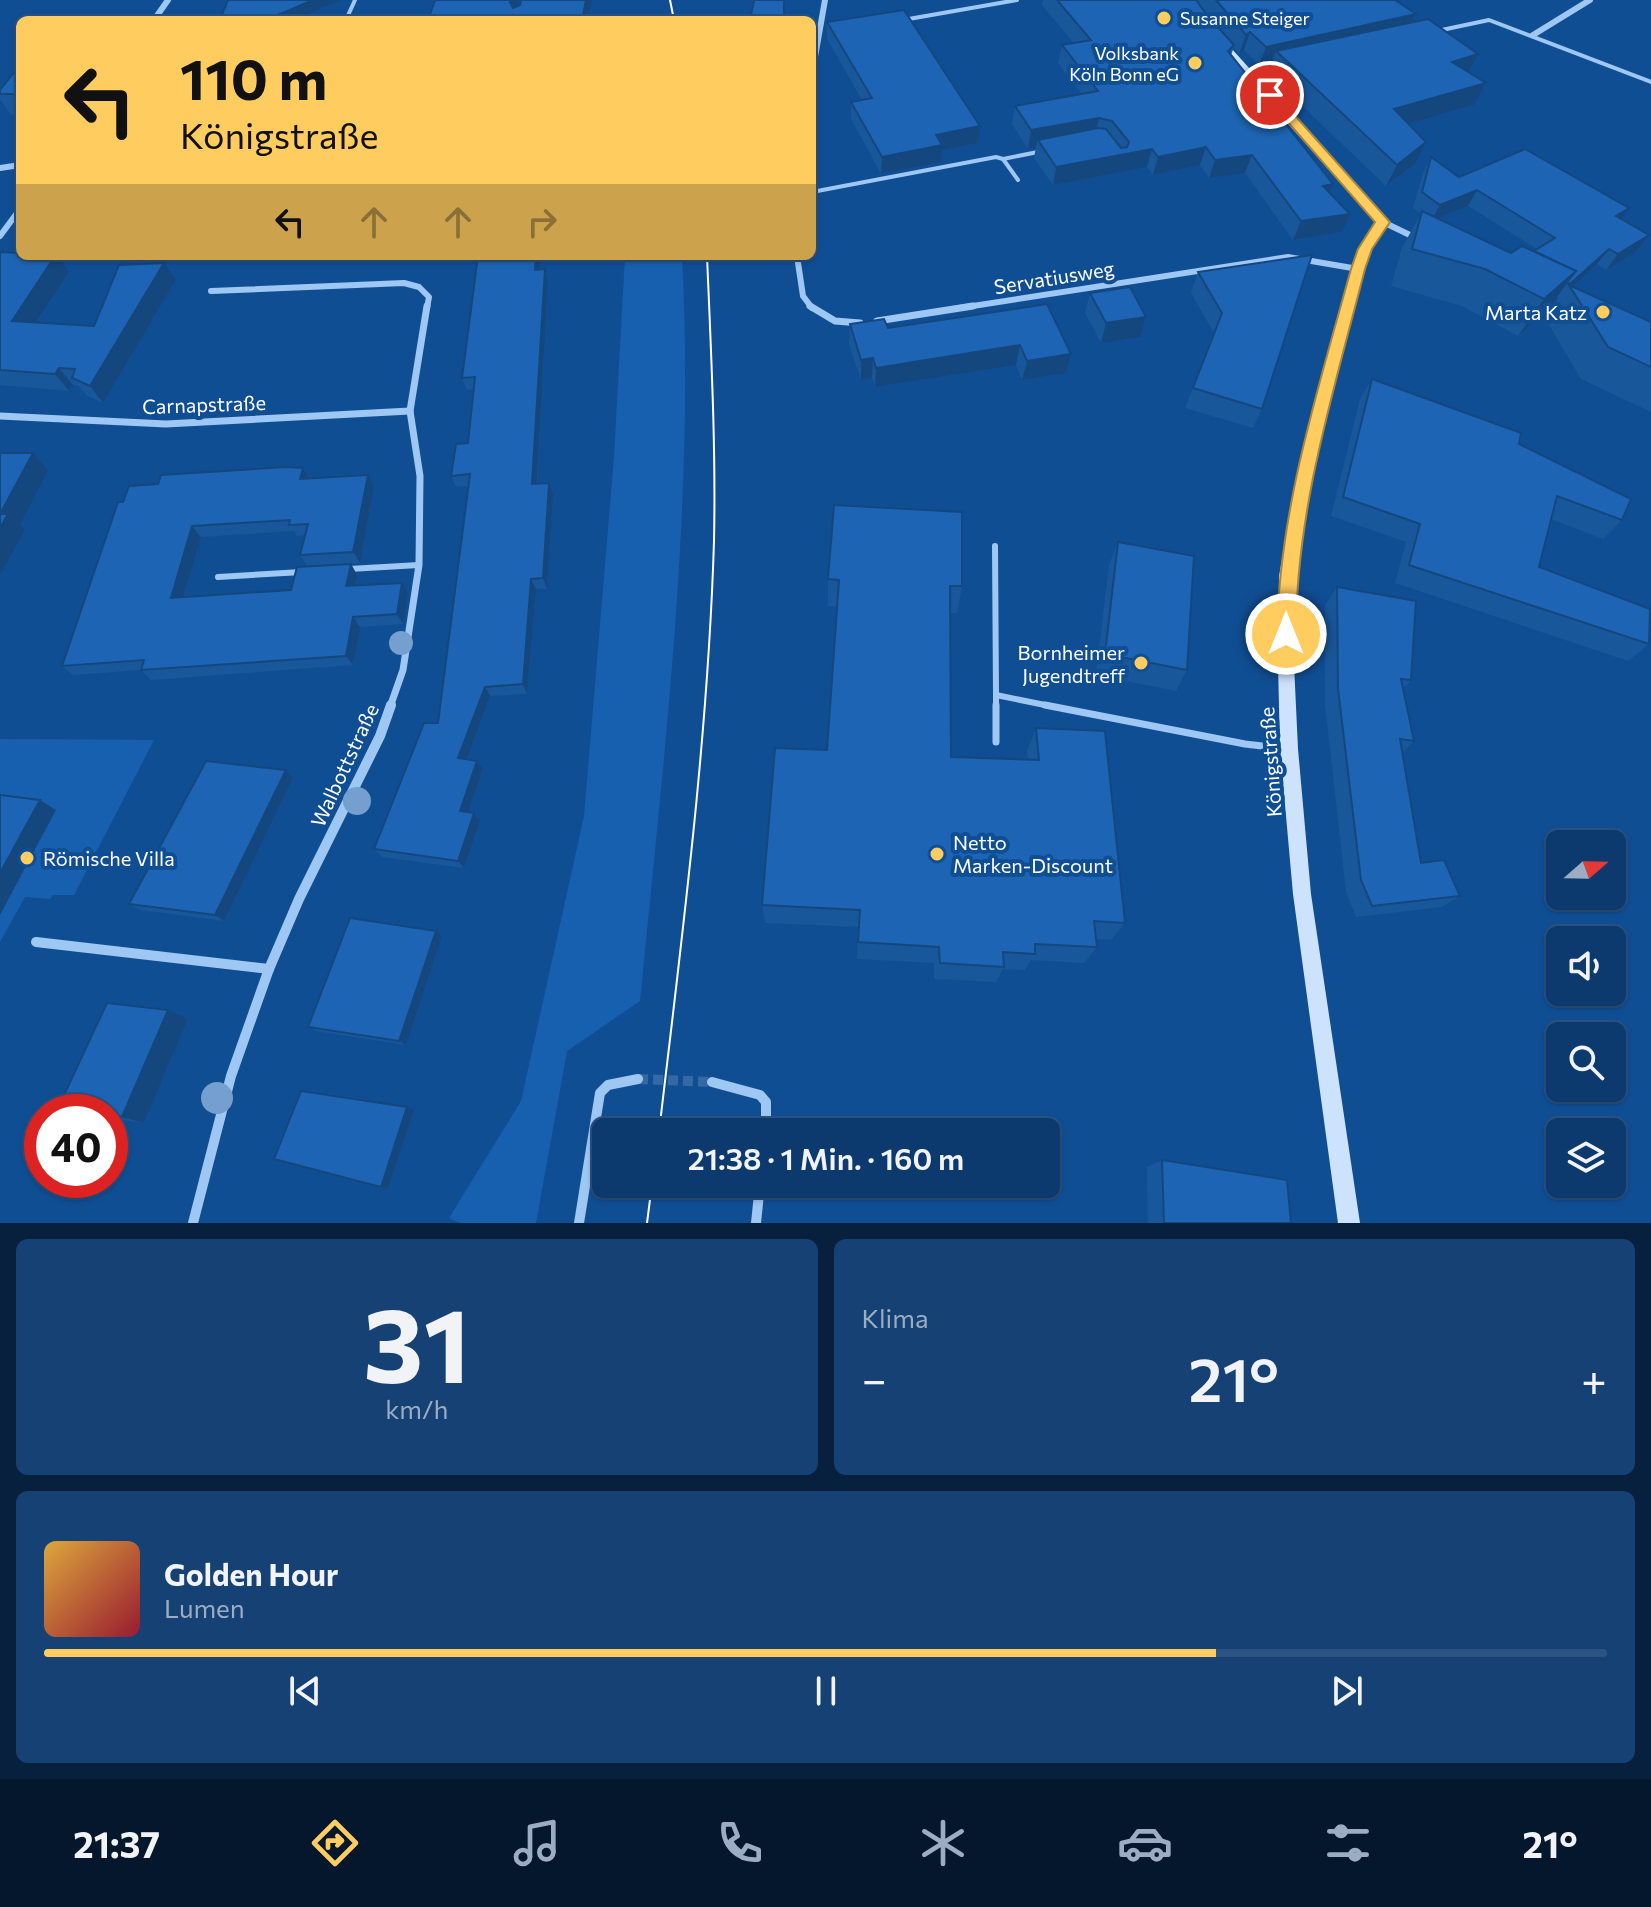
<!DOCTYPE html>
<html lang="de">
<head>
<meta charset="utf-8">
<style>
  :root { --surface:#0c3a6f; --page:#154174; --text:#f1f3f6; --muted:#9aadc3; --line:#2c5482; --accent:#ffcc60 }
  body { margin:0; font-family:Commissioner,sans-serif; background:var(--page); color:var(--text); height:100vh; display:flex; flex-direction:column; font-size:30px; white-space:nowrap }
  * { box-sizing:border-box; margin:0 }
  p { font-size:26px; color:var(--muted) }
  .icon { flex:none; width:44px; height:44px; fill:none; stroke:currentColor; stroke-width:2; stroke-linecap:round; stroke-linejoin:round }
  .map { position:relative; height:1223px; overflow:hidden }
  .details { display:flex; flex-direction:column; gap:16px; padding:16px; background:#07203d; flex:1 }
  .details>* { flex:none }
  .top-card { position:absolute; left:16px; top:16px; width:800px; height:244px; border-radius:12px; box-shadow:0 2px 6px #0004,0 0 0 2px var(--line); background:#ffcc60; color:#111; overflow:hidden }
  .needle { width:52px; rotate:70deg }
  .controls { position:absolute; left:1546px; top:830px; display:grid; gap:16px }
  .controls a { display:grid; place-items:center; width:80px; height:80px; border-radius:12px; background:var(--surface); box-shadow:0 2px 6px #0004,0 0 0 2px var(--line); font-size:40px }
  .speed { position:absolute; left:24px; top:1094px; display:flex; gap:16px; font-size:40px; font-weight:700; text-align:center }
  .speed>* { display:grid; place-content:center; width:104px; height:104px; border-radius:50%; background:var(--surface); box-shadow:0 2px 6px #0004,0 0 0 2px var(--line); line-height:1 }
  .speed .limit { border:12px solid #d22; background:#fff; color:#111 }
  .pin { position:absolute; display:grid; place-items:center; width:68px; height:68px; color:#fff; margin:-34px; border:4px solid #fff; border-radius:50%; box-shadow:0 2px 8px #0007 }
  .me { position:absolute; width:88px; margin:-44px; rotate:0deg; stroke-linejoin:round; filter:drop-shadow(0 0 6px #0008) }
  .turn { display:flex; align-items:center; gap:28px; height:168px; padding:0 32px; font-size:36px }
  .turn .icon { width:104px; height:104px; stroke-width:2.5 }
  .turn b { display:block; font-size:56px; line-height:68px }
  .lanes { display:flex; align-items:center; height:76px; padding:0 32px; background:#0003; justify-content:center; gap:40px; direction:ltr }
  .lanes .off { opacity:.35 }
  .big { font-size:60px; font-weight:600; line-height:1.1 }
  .details .card { flex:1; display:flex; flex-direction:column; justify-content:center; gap:12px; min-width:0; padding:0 28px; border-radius:12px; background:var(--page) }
  .details .dial { align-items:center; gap:0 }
  .dial b { font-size:104px; line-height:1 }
  .song { display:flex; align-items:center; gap:24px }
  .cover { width:96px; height:96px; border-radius:12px; background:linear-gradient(135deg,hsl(40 70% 55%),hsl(350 70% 35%)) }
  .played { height:8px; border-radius:4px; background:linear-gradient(90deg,var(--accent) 75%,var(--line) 75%) }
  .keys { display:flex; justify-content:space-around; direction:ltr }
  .heat { display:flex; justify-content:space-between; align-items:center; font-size:44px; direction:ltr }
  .details .tiles { flex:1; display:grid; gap:16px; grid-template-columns:1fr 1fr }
  .card:last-child { grid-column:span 2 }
  .trip { position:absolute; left:592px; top:1118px; width:468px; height:80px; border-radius:12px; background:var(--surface); box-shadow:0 2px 6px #0004,0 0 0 2px var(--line); font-weight:600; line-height:80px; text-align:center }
  .dock { display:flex; height:128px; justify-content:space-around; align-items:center; background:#05172c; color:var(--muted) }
  .dock .icon { width:56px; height:56px }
  .dock .on { color:var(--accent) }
  .dock b { font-size:36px; color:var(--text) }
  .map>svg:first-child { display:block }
  .green { fill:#1760af }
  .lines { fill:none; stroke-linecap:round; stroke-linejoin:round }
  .street-tunnel { stroke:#3469a4; stroke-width:10; stroke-dasharray:10 5; stroke-linecap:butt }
  .lane-far2 { stroke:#9ec7f4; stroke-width:4 }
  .lane-far1 { stroke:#9ec7f4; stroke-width:6 }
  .lane { stroke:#9ec7f4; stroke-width:7 }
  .street-far2 { stroke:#9ec7f4; stroke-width:6 }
  .street-far1 { stroke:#9ec7f4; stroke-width:7 }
  .street { stroke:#9ec7f4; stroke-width:10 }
  .secondary { fill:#cde3fd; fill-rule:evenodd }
  .tram { stroke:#fff; stroke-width:2 }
  .tree { fill:#749fce }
  .wall { fill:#19579b; fill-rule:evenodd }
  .shaded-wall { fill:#14477e }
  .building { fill:#1d65b4; stroke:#14477e; stroke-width:2 }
  .route { fill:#ffcc60; stroke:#a6853e; stroke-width:2 }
  .poi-dot { fill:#ffcc60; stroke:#104e94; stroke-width:3 }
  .labels { text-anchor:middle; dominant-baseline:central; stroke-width:8; stroke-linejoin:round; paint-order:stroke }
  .far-poi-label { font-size:18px; fill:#fff; stroke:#104e94; text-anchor:start }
  .street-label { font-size:20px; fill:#fff; stroke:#104e94 }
  .poi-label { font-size:20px; fill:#fff; stroke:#104e94; text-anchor:end }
</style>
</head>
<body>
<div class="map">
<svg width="1651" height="1223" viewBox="0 0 1651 1223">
  <rect width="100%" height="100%" fill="#104e94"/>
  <g class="green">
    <path d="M 625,256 L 682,256 C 695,504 664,754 640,1001 L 567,1051 L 536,1223 L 460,1223 L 449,1218 L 521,1101 L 584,816 L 614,458 Z"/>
    <polygon points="0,739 154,740 74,895 53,895 50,899 25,897 0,942"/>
  </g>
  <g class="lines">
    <polyline class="street-tunnel" points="638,1079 712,1082"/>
    <g class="lane-far2">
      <polyline points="346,20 355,0"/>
      <polyline points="903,20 1017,0"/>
      <polyline points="1437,31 1489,20 1651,82"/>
      <polyline points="1250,72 1277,66"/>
      <polyline points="1003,159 1043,151"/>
      <polyline points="812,192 996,157 1003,159 1018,180"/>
    </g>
    <g class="lane-far1">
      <polyline points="995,546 996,695"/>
      <polyline points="349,569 419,565"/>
      <polyline points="218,577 302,572"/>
      <polyline points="996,707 996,695 1055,707"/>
    </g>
    <g class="lane">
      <polyline points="996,705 996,742"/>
      <polyline points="1045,705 1245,744 1288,749"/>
    </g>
    <g class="street-far2">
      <polyline points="154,20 168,0"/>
      <polyline points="1533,35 1590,0"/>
      <polyline points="812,74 825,0"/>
      <polyline points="0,168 20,165"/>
      <polyline points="1383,222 1416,238"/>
      <polyline points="0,236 20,209"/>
      <polyline points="797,256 803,296 812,308"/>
      <polyline points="211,291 404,283 419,287 429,297 427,308"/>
      <polyline points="960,308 1288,257 1358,269"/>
    </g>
    <g class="street-far1">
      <polyline points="810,306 835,321 860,323"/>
      <polyline points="877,321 973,306"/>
      <polyline points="0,416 166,424 410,411"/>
      <polyline points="390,707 403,670 419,565 420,476 410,411 427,306"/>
    </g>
    <g class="street">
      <polyline points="36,942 269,969"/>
      <polyline points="712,1082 760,1095 766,1102 766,1132"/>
      <polyline points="193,1223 231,1076 269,969 299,899 380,736 391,705"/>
      <polyline points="579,1223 600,1093 608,1085 638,1079"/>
      <polyline points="756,1223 760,1184"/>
    </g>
    <polygon class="secondary" points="1213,37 1221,37 1389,222 1371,249 1364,269 1313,466 1295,576 1294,664 1298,749 1311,894 1360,1223 1338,1223 1293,894 1280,749 1278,664 1279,576 1299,466 1352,269 1359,249 1377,222 1213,41"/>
    <g class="tram">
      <polyline points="670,0 674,20"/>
      <path d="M 659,1132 C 682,936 708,738 714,541 C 716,446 711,351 707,256"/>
      <polyline points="647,1223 652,1184"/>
    </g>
  </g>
  <g class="tree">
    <circle cx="401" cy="643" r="12"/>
    <circle cx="357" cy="801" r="14"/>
    <circle cx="217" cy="1098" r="16"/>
  </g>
  <g class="wall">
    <polygon points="1043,0 1395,0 1416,14 1412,22 1478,54 1468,72 1474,105 1408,124 1415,164 1386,186 1268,73 1272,62 1259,65 1244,50 1239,54 1234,47 1231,55 1333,184 1329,192 1342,232 1293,240 1245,173 1209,178 1200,165 1153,175 1147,167 1053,185 1034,158 1036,147 1028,149 1012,124 1015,106 1082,94 1058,63 1062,45 1074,43 1042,5"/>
    <polygon points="827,22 978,143 942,150 941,162 881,174 851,119 851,102 862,100 827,39"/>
    <polygon points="20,65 20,115 11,115 0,99 0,90"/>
    <path d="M 1431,157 L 1459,177 L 1621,219 L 1637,251 L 1606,270 L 1597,264 L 1572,287 L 1651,322 L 1651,412 L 1581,379 L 1545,318 L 1558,299 L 1556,298 L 1549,308 L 1518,336 L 1462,306 L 1391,286 L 1402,248 L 1421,213 L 1413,208 L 1423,173 ZM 1468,206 L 1537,249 L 1534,251 L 1511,253 L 1438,218 Z"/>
    <polygon points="0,252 69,272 37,322 94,326 176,280 103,403 86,395 79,386 73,385 69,391 0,385"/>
    <polygon points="1312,255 1262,409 1253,428 1185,408 1214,333 1191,293 1198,272"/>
    <polygon points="148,256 189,256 188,258 150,260"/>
    <polygon points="478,256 541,256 539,270 545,269 548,282 537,484 549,483 553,494 547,589 536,589 527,694 490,696 467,759 483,769 468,812 474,813 480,821 464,868 382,857 374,849 438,723 469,486 456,487 451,476 468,443 474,389 467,390 462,378"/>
    <polygon points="1090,293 1146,317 1140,337 1101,343 1085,313"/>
    <polygon points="1047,304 1071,354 1066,373 1022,380 1016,365 875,387 872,378 861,380 849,344 850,324 888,328"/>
    <polygon points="1372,379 1519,444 1622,520 1603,539 1551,519 1539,567 1649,644 1628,661 1395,583 1406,542 1331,516 1360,399"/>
    <polygon points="303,468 310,479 374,486 360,563 307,566 300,555 305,535 297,536 294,531 201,537 183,597 291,590 351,564 357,575 355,585 408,593 403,624 360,627 353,665 151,680 141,670 73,675 62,666 123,502 158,484"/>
    <polygon points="1118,542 1187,670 1176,691 1096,675 1109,565"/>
    <polygon points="828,579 962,586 957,613 950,613 951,757 1028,760 1027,751 1036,728 1125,923 1111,940 1096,939 1097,947 1084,963 1031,960 1025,970 1003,969 996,982 934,979 934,963 857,959 858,927 765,923 762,905 827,750 837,607 828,606"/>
    <polygon points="1337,587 1411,680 1403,689 1414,741 1402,752 1421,863 1460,896 1442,907 1356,917 1346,892 1325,704 1325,605"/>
    <polygon points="286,770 293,778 224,921 140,910 129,904"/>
    <polygon points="442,936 406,1045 316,1031 308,1027"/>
    <polygon points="188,1019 144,1123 110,1118 110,1112 72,1112 58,1108"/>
    <polygon points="1162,1160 1291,1223 1148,1223 1147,1167"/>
  </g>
  <g class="shaded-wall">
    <polygon points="313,0 340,0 294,20 266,20"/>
    <polygon points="511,0 519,0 514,19 510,2"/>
    <polygon points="586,0 592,0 588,20 582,20"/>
    <polygon points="1416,14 1407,33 1276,51 1272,62 1259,65 1266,47"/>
    <polygon points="1250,32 1244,50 1239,54 1246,35"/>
    <polygon points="1478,54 1466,76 1452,62"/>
    <polygon points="1486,83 1474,105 1383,131 1394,109"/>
    <polygon points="1099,118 1095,136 1038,140 1036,147 1028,149 1031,130"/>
    <polygon points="980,126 978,143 942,150 941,162 881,174 882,157 936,135"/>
    <polygon points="1426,142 1415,164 1386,186 1397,165"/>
    <polygon points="1206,147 1200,165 1153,175 1158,157"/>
    <polygon points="1152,149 1147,167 1053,185 1056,167"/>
    <polygon points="1252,155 1245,173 1209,178 1215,160"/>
    <polygon points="1333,184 1325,203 1323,186"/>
    <polygon points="1477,190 1468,206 1431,221 1440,205"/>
    <polygon points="1629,208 1618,224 1616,216"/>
    <polygon points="1350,214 1342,232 1293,240 1301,221"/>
    <polygon points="1649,235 1637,251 1606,270 1618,254"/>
    <polygon points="1609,249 1597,264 1571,288 1569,285"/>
    <polygon points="55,256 58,256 69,272 26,338 12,321"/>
    <polygon points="536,256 541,256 538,282 535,270"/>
    <polygon points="164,263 176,280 103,403 90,386"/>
    <polygon points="545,269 548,282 536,495 532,484"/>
    <polygon points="1576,271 1549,308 1518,336 1544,299"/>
    <polygon points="1146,317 1140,337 1101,343 1106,323"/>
    <polygon points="1020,345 1016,365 875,387 876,368"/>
    <polygon points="1071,354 1066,373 1022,380 1027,361"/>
    <polygon points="873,358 872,378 861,380 861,360"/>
    <polygon points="59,368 73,385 69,391 55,374"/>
    <polygon points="33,453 48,470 20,525 25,530 0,575 0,514"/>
    <polygon points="303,468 310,479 300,479"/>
    <polygon points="368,475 374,486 360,563 353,552"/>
    <polygon points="549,483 553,494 547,589 543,578"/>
    <polygon points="192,526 201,537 180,608 171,598"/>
    <polygon points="351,564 357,575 353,596 346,586"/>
    <polygon points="531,579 536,589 527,694 523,684"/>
    <polygon points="402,583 408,593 403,624 397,614"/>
    <polygon points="353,617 360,627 353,665 346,656"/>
    <polygon points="485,687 490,696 464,767 458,758"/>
    <polygon points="477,761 483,769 466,819 460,811"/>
    <polygon points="286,770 293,778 224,921 215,915"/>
    <polygon points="40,800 56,810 0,915 0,873"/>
    <polygon points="474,813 480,821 464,868 458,861"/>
    <polygon points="436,931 442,936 406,1045 399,1041"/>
    <polygon points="168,1010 188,1019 144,1123 122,1117"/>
    <polygon points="407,1107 414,1110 388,1189 381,1187"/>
  </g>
  <g class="building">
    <polygon points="228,0 313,0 266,20 220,20"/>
    <polygon points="435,0 511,0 510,2 513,8 520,5 521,0 586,0 582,20 428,20"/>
    <polygon points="754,0 784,0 784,20 750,20"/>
    <polygon points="1057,0 1196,0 1207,15 1234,45 1228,51 1333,184 1323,186 1350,214 1301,221 1252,155 1215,160 1206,147 1158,157 1152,149 1056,167 1038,140 1098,128 1106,129 1121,148 1127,147 1129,142 1112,121 1099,118 1031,130 1015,106 1098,91 1062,45 1091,40"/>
    <polygon points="1216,0 1395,0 1416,14 1266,47 1250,32 1246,35"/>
    <polygon points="904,10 980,126 936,135 942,145 882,157 851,102 872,98 827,22"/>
    <polygon points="1428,19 1478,54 1452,62 1486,83 1394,109 1426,142 1397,165 1276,51"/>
    <polygon points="20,65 20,94 0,94 0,90"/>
    <polygon points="1525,149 1629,208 1616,216 1649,235 1618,254 1609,249 1570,284 1567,282 1576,271 1534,251 1555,238 1477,190 1440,205 1422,192 1431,157 1459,177"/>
    <polygon points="1422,211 1511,253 1522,246 1576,271 1544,299 1485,269 1412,249"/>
    <polygon points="0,252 20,253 20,256 55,256 12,321 94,326 119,265 164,263 90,386 72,378 75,369 59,368 55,374 0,370"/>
    <polygon points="1312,255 1262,409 1193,388 1222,313 1198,272"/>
    <polygon points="478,256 536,256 535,270 545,269 532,484 549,483 543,578 531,579 523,684 485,687 458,758 477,761 460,811 474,813 458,861 374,849 424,723 438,723 470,474 451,476 456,444 468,443 475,377 462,378"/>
    <polygon points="1569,285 1651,322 1651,367 1608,347"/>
    <polygon points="1130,287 1146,317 1106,323 1090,293"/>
    <polygon points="1047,304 1071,354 1027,361 1020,345 876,368 873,358 861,360 850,324 884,319 888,328"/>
    <polygon points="1372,379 1521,433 1519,444 1631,499 1622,520 1557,496 1539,567 1650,609 1649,644 1409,565 1420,524 1343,497"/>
    <polygon points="0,453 33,453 0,514 8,514 0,528"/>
    <polygon points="286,467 303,468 300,479 368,475 353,552 300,555 308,524 289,525 290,520 192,526 171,598 291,590 297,567 351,564 346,586 402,583 397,614 353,617 346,656 141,670 144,660 62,666 118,502 123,502 129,486 158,484 161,475"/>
    <polygon points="834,505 962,512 962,586 950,586 951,757 1039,760 1036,728 1105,731 1125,923 1094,921 1097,947 1035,944 1035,954 1003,952 1004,967 940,963 939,947 858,942 860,910 762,905 775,748 827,750 839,580 828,579"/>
    <polygon points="1118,542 1194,556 1187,670 1105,654"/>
    <polygon points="1337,587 1416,601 1411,680 1401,679 1414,741 1400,739 1421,863 1444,860 1460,896 1372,906 1361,880 1338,689"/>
    <polygon points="206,761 286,770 215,915 129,904"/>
    <polygon points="0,795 40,800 0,873"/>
    <polygon points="350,918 436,931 399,1041 308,1027"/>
    <polygon points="107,1003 168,1010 122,1117 110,1115 110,1112 87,1112 58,1108"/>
    <polygon points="301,1091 407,1107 381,1187 274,1159"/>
    <polygon points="1162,1160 1287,1180 1291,1223 1164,1223"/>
  </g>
  <path class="route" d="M 1266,92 L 1274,92 L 1390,222 L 1372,249 L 1365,269 C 1334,390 1296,509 1296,634 L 1293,640 L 1280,640 L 1277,634 C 1279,509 1318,390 1351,269 L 1358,249 L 1375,222 L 1266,97 Z"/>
  <g class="poi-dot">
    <circle cx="1164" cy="18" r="8"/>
    <circle cx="1195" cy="63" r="8"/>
    <circle cx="1603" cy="312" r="8"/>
    <circle cx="1141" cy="663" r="8"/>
    <circle cx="937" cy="854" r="8"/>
    <circle cx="27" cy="858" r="8"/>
  </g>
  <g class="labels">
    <g class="far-poi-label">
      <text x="1180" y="18">Susanne Steiger</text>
      <text x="1179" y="53" text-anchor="end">Volksbank<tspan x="1179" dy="21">Köln Bonn eG</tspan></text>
    </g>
    <g class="street-label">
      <text transform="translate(1054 277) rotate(-9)">Servatiusweg</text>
      <text transform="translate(204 404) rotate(-2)">Carnapstraße</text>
      <text transform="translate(1270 762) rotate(-94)">Königstraße</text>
      <text transform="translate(344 765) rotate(-65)">Walbottstraße</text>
    </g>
    <g class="poi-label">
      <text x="1587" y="312">Marta Katz</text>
      <text x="1125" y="652">Bornheimer<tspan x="1125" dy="23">Jugendtreff</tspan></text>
      <text x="953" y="842" text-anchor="start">Netto<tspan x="953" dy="23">Marken-Discount</tspan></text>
      <text x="43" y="858" text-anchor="start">Römische Villa</text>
    </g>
  </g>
</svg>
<div class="controls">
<a><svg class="needle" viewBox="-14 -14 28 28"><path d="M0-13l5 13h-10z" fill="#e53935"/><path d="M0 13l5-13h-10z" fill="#9aadc3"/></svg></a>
<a><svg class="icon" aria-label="sound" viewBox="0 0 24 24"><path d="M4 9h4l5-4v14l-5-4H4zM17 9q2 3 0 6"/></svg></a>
<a><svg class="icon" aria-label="search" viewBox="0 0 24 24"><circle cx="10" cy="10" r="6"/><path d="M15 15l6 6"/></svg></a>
<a><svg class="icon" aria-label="layers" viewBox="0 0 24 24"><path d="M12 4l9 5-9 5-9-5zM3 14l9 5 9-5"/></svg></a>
</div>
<div class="speed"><div class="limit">40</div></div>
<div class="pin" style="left:1270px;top:95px;background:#d93025"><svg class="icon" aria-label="arrive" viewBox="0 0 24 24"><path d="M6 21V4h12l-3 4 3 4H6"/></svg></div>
<svg class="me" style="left:1286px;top:634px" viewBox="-20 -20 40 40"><circle r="17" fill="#ffcc60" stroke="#fff" stroke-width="3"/><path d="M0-11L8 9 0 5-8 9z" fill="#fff"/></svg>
<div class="trip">21:38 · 1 Min. · 160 m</div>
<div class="top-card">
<div class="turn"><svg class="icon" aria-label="left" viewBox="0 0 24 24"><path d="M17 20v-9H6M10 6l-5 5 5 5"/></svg><div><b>110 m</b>Königstraße</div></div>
<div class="lanes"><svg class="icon" aria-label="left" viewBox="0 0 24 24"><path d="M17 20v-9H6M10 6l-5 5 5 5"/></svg><svg class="icon off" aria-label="ahead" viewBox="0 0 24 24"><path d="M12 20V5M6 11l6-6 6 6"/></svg><svg class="icon off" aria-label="ahead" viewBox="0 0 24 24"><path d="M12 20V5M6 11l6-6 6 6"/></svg><svg class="icon off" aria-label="right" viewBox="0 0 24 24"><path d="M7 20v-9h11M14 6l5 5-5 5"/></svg></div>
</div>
</div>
<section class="details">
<div class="tiles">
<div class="card dial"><b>31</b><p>km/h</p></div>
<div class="card"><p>Klima</p>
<div class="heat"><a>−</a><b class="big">21°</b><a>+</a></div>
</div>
<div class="card">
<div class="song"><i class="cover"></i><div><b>Golden Hour</b><p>Lumen</p></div></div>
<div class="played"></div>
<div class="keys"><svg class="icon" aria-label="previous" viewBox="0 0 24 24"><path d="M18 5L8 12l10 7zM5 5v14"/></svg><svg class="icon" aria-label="pause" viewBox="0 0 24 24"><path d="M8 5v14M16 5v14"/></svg><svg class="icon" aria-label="next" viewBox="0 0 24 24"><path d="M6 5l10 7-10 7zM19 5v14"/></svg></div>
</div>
</div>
</section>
<nav class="dock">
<b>21:37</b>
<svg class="icon on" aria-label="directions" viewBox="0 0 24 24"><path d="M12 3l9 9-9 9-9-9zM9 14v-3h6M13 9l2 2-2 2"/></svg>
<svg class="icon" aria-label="music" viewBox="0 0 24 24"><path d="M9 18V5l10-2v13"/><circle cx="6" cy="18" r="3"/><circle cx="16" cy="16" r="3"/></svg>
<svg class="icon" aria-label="phone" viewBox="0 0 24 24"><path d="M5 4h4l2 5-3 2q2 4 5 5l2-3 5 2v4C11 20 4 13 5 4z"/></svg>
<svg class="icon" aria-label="climate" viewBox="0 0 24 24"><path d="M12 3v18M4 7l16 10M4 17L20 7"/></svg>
<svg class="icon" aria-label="car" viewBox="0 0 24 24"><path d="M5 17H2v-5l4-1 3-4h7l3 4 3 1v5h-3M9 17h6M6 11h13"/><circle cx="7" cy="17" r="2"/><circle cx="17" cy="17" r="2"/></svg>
<svg class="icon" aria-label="filters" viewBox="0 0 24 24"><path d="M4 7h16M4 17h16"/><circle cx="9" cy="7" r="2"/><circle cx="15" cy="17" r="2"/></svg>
<b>21°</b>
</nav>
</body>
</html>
